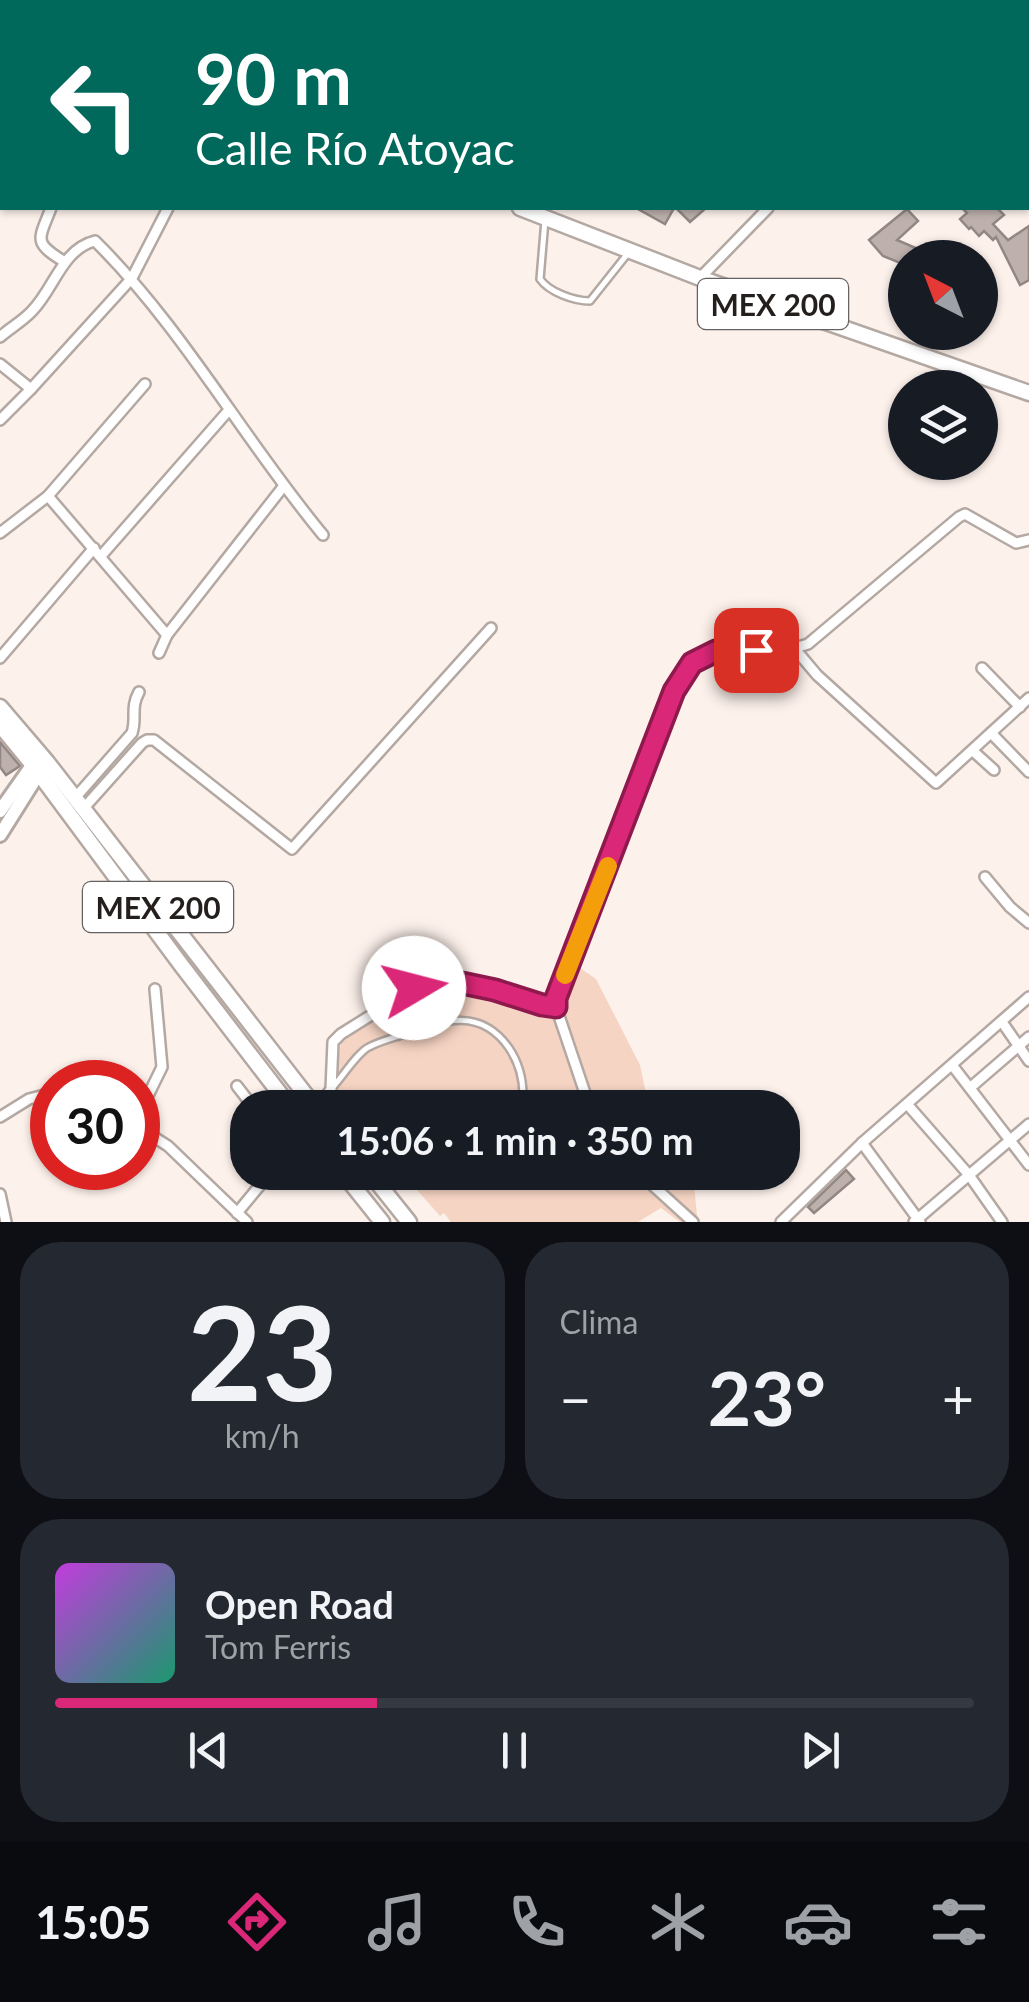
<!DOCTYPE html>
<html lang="es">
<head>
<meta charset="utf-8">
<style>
  :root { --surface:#171b24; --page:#242831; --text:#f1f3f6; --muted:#9ea1a6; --line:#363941; --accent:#db2777 }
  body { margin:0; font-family:Lato,sans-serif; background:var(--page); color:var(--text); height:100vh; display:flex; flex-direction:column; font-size:38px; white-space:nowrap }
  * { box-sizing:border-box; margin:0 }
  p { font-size:32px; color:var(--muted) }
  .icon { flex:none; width:55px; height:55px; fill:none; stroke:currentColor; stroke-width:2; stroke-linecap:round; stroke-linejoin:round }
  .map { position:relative; height:1222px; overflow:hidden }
  .side { display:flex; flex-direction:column; gap:20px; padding:20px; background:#0d0f14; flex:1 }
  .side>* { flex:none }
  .top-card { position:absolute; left:0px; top:0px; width:1030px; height:210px; box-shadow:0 2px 8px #0004; background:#00695c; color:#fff; overflow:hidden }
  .needle { width:65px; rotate:318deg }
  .fabs { position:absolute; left:888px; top:240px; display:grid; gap:20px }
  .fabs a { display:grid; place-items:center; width:110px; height:110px; border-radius:50%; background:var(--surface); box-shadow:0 2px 8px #0004; font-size:50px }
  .speed { position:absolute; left:30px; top:1060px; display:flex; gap:20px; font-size:50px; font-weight:700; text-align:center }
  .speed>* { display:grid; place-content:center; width:130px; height:130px; border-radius:50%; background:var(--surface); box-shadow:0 2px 8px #0004; line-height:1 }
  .speed .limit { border:15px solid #d22; background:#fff; color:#111 }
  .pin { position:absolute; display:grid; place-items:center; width:85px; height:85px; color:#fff; margin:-42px; border-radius:20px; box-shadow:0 5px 15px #0006 }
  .me { position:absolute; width:110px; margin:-55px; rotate:82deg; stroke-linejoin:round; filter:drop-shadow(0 0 8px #0008) }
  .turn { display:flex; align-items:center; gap:35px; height:210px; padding:0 30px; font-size:45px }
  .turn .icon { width:130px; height:130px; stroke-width:2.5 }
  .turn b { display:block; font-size:70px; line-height:85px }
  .big { font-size:75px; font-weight:700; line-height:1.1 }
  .side .card { flex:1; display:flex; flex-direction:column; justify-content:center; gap:15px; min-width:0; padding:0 35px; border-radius:40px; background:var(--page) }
  .side .dial { align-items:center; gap:0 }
  .dial b { font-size:130px; line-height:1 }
  .song { display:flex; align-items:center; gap:30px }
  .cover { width:120px; height:120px; border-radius:15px; background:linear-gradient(135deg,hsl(290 70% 55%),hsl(160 70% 35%)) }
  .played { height:10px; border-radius:5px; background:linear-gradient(90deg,var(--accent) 35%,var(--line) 35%) }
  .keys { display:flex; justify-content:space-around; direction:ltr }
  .heat { display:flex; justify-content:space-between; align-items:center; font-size:55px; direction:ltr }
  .side .tiles { flex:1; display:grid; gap:20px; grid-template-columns:1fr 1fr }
  .card:last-child { grid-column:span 2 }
  .trip { position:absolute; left:230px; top:1090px; width:570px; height:100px; border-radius:40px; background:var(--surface); box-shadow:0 2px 8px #0004; font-weight:700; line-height:100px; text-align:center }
  .tabs { display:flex; height:160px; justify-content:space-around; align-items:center; background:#090b0e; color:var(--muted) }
  .tabs .icon { width:70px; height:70px }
  .tabs .on { color:var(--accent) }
  .tabs b { font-size:45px; color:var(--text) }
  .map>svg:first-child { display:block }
  .green { fill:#f6d4c3 }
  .building { fill:#bdb0ad; stroke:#938784; stroke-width:2.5 }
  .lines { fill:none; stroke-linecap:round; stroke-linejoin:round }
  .service-casing { stroke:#b4a8a3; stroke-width:10 }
  .minor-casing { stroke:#b4a8a3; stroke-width:14 }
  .secondary-casing { stroke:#b4a8a3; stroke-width:18 }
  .primary-casing { stroke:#b4a8a3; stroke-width:19 }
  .service { stroke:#fff; stroke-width:5 }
  .minor { stroke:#fff; stroke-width:9 }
  .secondary { stroke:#fff; stroke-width:12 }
  .primary { stroke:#fff; stroke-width:14 }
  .route-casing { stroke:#8e194d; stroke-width:25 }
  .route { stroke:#db2777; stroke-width:18 }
  .slow { stroke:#f59e0b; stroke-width:18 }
  .labels { text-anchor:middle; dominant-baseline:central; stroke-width:9; stroke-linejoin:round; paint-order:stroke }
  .shield { fill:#fff; stroke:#666261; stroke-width:2.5 }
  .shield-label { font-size:30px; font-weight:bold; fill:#241f1d }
</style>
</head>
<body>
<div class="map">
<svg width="1029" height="1222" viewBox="0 0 1029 1222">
  <rect width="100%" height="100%" fill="#fdf1eb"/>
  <g class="green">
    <path d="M 577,966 L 596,979 L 640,1065 L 649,1107 L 346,1108 L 333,1093 L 341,1043 C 369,1023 399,994 433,983 C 453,977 530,1006 554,1013 Z"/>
    <polygon points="402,1173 693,1173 697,1216 690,1222 680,1222 661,1208 638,1222 451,1222 444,1213 440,1216"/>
  </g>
  <g class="building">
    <polygon points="636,208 674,208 665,224"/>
    <polygon points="676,208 706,208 690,222"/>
    <polygon points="962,208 997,208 1004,215 993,224 1008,240 1029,226 1029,280 1020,285 996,237 993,240 984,231 979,236 971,227 969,229 960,219 967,213"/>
    <polygon points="907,209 918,221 897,240 939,258 905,258 905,265 883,256 869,240"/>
    <polygon points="0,742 20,766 6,775 0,767"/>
    <polygon points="846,1170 854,1179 814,1213 808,1207"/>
  </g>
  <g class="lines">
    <g class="service-casing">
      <g id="service">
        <path d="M 545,220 L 540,279 C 549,292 574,301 590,301 L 629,252"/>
        <path d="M 333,1087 C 343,1076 358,1052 369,1047 C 380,1041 393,1038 405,1034 C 445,1019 481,1008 509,1048 C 521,1066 525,1086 522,1108"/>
      </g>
    </g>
    <g class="minor-casing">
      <g id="minor">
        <polyline points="725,0 728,2"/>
        <polyline points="818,0 821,2"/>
        <polyline points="903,0 905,2"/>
        <polyline points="511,2 513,0"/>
        <polyline points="750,2 754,0"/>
        <polyline points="1028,149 1029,151"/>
        <path d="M 51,208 C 39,240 32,242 65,262"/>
        <polyline points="700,278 768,208"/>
        <path d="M 0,337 C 10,328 23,321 32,311 C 54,289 62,249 95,241 C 183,328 244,440 323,535"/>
        <polyline points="0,364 31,389"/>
        <polyline points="0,420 31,389 132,278 168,208"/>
        <polyline points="48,496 167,635"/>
        <polyline points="0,533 48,496 145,384"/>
        <polyline points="101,556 229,410"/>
        <polyline points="795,649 817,675 936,783 1029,698"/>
        <polyline points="159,653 167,635 283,487"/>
        <polyline points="0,658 94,548"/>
        <polyline points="982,668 1020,707"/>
        <polyline points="991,733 1029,772"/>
        <polyline points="973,751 994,770"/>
        <path d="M 75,798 L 132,733 C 137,718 130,708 139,692"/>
        <polyline points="83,809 142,743 147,740 154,740 292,849 491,628"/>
        <polyline points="985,877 1010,907 1029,923"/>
        <polyline points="1002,1022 1029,1061"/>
        <polyline points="952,1065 1029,1165"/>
        <polyline points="237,1086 254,1108"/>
        <polyline points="971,1087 1029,1037"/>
        <polyline points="907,1104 969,1175 1002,1222"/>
        <polyline points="318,1108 331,1089 333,1042 341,1034 392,1002 437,979 458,981 556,1007"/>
        <path d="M 590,1108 L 556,1007 L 556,998 L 674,691 C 679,683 684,671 691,664 C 718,639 775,656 808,644 L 959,517 L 965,514 L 1016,543 L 1029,540"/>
        <polyline points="138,1116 162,1067 155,989"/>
        <polyline points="0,1117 29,1099 52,1093"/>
        <polyline points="138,1127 168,1146 247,1222"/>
        <polyline points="862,1143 920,1222"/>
        <polyline points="638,1172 693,1222"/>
        <polyline points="0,1194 6,1222"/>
        <polyline points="237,1213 271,1172"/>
        <polyline points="781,1222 862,1143 1029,997"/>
        <polyline points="914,1222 1029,1124"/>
      </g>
    </g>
    <g class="secondary-casing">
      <g id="secondary">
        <polyline points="0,811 38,757"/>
        <polyline points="0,835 44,765"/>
      </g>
    </g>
    <g class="primary-casing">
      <g id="primary">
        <polyline points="13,0 20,2"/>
        <polyline points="0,11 2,12"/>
        <polyline points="0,31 2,32"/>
        <polyline points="520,208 700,278 1029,393"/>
        <polyline points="0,707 47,762 316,1108"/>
        <polyline points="0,725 32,764 182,966 291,1108"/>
        <polyline points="342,1172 382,1222"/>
        <polyline points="369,1172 409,1222"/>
      </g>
    </g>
    <use href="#service" class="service"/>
    <use href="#minor" class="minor"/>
    <use href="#secondary" class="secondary"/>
    <use href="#primary" class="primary"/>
  </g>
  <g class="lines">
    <g class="route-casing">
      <polyline id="route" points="414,988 438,978 495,990 542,1005 556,1007 556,998 674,691 692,663 716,651 756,650"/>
    </g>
    <use href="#route" class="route"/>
    <polyline class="slow" points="565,975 608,866"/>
  </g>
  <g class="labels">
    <g class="shield">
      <rect x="698" y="279" width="150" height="50" rx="8"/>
      <rect x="83" y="882" width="150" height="50" rx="8"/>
    </g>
    <g class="shield-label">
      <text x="773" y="304">MEX 200</text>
      <text x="158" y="907">MEX 200</text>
    </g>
  </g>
</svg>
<div class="fabs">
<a><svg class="needle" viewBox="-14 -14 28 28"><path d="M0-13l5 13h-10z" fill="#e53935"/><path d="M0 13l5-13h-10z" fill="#9ea1a6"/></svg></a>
<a><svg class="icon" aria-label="layers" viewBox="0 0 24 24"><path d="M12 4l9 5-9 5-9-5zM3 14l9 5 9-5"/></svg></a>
</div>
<div class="speed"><div class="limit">30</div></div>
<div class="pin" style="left:756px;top:650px;background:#d93025"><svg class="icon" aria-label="arrive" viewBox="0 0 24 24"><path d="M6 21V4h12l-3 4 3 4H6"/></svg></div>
<svg class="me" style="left:414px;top:988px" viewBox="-20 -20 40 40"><circle r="19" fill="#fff"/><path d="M0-13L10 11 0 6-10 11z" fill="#db2777"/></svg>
<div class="trip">15:06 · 1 min · 350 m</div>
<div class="top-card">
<div class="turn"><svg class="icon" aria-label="left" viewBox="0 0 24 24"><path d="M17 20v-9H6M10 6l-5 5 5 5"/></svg><div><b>90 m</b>Calle Río Atoyac</div></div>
</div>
</div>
<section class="side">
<div class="tiles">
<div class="card dial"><b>23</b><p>km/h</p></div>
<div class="card"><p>Clima</p>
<div class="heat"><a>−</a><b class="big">23°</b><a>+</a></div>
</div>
<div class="card">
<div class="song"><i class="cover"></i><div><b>Open Road</b><p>Tom Ferris</p></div></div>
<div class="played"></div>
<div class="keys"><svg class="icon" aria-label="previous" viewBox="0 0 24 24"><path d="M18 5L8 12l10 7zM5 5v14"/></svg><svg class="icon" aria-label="pause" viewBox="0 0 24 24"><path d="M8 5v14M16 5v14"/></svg><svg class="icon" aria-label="next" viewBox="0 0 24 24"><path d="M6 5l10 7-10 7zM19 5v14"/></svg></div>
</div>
</div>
</section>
<nav class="tabs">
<b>15:05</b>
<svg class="icon on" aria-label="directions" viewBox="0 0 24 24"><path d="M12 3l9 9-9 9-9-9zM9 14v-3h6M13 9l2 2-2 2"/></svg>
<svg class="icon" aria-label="music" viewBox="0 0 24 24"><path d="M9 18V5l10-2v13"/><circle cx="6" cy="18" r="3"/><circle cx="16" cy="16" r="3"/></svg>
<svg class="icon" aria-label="phone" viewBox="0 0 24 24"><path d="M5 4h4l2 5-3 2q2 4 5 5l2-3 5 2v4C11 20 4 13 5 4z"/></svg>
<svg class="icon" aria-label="climate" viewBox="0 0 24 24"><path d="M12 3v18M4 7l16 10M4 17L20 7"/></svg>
<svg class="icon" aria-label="car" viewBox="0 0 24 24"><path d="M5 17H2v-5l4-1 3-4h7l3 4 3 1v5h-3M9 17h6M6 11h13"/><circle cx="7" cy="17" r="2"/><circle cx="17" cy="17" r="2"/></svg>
<svg class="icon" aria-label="filters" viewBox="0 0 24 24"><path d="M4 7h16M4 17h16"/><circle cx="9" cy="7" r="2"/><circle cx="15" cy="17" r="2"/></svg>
</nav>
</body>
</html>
